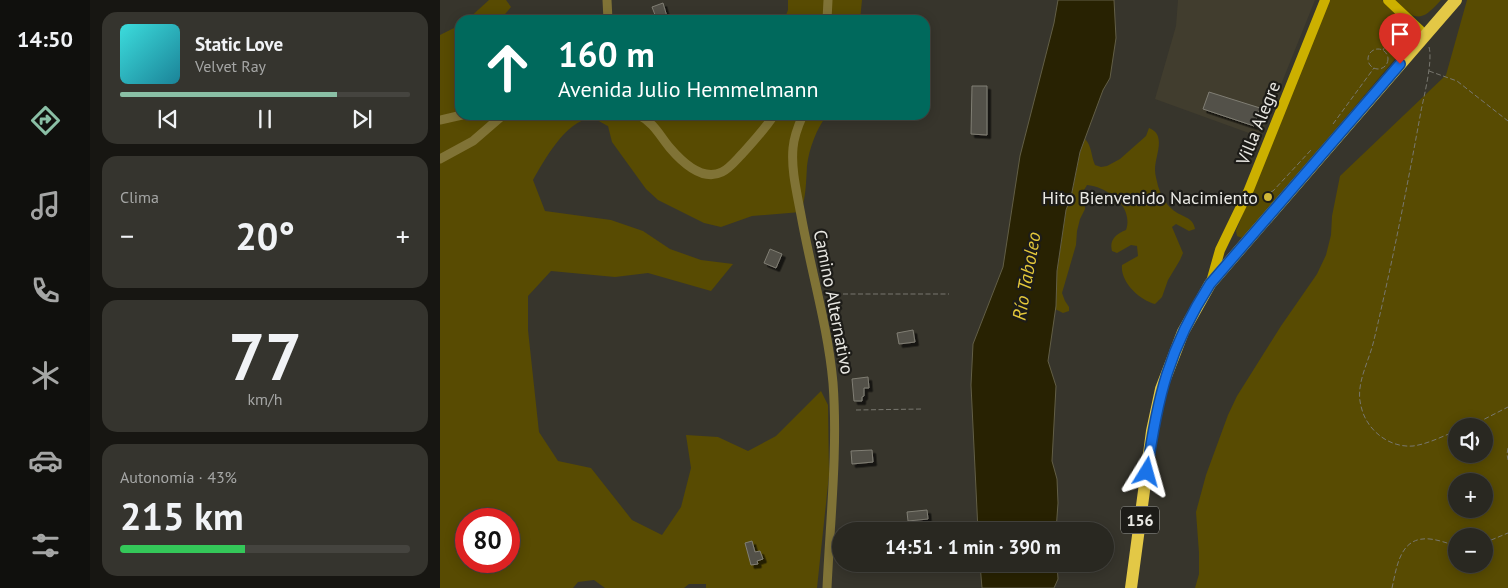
<!DOCTYPE html>
<html lang="es">
<head>
<meta charset="utf-8">
<style>
  :root { --surface:#292821; --page:#35342e; --text:#f1f3f6; --muted:#a5a6a5; --line:#45443f; --accent:#8abfa5 }
  body { margin:0; font-family:"PT Sans",sans-serif; background:var(--page); color:var(--text); height:100vh; display:flex; flex-direction:column; font-size:19px; white-space:nowrap }
  * { box-sizing:border-box; margin:0 }
  p { font-size:16px; color:var(--muted) }
  .icon { flex:none; width:28px; height:28px; fill:none; stroke:currentColor; stroke-width:2; stroke-linecap:round; stroke-linejoin:round }
  .map { position:relative; flex:1; overflow:hidden }
  .sheet { display:flex; flex-direction:column; gap:12px; padding:12px; background:#171612; width:350px }
  .sheet>* { flex:none }
  .hud { position:absolute; left:15px; top:15px; width:475px; height:105px; border-radius:15px; box-shadow:0 2px 12px #0003,0 0 0 1px var(--line); background:#00695c; color:#fff; overflow:hidden }
  .buttons { position:absolute; left:1008px; top:418px; display:grid; gap:10px }
  .buttons a { display:grid; place-items:center; width:45px; height:45px; border-radius:50%; background:var(--surface); box-shadow:0 2px 12px #0003,0 0 0 1px var(--line); font-size:25px }
  .speed { position:absolute; left:15px; top:508px; display:flex; gap:10px; font-size:25px; font-weight:700; text-align:center }
  .speed>* { display:grid; place-content:center; width:65px; height:65px; border-radius:50%; background:var(--surface); box-shadow:0 2px 12px #0003,0 0 0 1px var(--line); line-height:1 }
  .speed .limit { border:8px solid #d22; background:#fff; color:#111 }
  .pin { position:absolute; display:grid; place-items:center; width:42px; height:42px; color:#fff; margin:-51px -21px; border-radius:50% 50% 50% 0; rotate:-45deg; box-shadow:0 0 5px #0007 }
  .pin .icon { rotate:45deg }
  .me { position:absolute; width:55px; margin:-28px; rotate:8deg; stroke-linejoin:round; filter:drop-shadow(0 0 4px #0008) }
  .turn { display:flex; align-items:center; gap:18px; height:105px; padding:0 20px; font-size:22px }
  .turn .icon { width:65px; height:65px; stroke-width:2.5 }
  .turn b { display:block; font-size:35px; line-height:42px }
  .big { font-size:38px; font-weight:800; line-height:1.1 }
  .sheet .widget { flex:1; display:flex; flex-direction:column; justify-content:center; gap:8px; min-width:0; padding:0 18px; border-radius:15px; background:var(--page) }
  .sheet .dial { align-items:center; gap:0 }
  .dial b { font-size:65px; line-height:1 }
  .song { display:flex; align-items:center; gap:15px }
  .cover { width:60px; height:60px; border-radius:8px; background:linear-gradient(135deg,hsl(180 70% 55%),hsl(190 70% 35%)) }
  .played { height:5px; border-radius:2px; background:linear-gradient(90deg,var(--accent) 75%,var(--line) 75%) }
  .keys { display:flex; justify-content:space-around; direction:ltr }
  .heat { display:flex; justify-content:space-between; align-items:center; font-size:28px; direction:ltr }
  .charge { height:8px; border-radius:4px; background:linear-gradient(90deg,#34c759 43%,var(--line) 0) }
  .trip { position:absolute; left:392px; top:522px; width:282px; height:50px; border-radius:25px; background:var(--surface); box-shadow:0 2px 12px #0003,0 0 0 1px var(--line); font-weight:800; line-height:50px; text-align:center }
  main { display:flex; flex:1; min-height:0 }
  .dock { display:flex; flex-direction:column; width:90px; justify-content:space-around; align-items:center; background:#10100d; color:var(--muted) }
  .dock .icon { width:35px; height:35px }
  .dock .on { color:var(--accent) }
  .dock b { font-size:22px; color:var(--text) }
  .map>svg:first-child { display:block }
  .built { fill:#413d2e }
  .green { fill:#584b02; fill-rule:evenodd }
  .water { fill:#282202; stroke:#625e46 }
  .building { fill:#535148; stroke:#807e74; filter:url(#shadow) }
  .lines { fill:none; stroke-linecap:round; stroke-linejoin:round }
  .path { stroke:#78776f; stroke-width:1; stroke-dasharray:5 2.5; stroke-linecap:butt }
  .minor { stroke:#807336; stroke-width:9 }
  .major { stroke:#ccb000; stroke-width:10 }
  .highway { stroke:#e3c846; stroke-width:12 }
  .route-casing { stroke:#114b97; stroke-width:12 }
  .route { stroke:#1a73e8; stroke-width:9 }
  .poi-dot { fill:#d1b736; stroke:#1d1c18; stroke-width:2 }
  .labels { text-anchor:middle; dominant-baseline:central; stroke-width:4.5; stroke-linejoin:round; paint-order:stroke }
  .shield { fill:#1d1c18; stroke:#acaca7; stroke-width:1 }
  .shield-label { font-size:16px; font-weight:bold; fill:#eae9e4 }
  .street-label { font-size:18px; fill:#eae9e4; stroke:#1d1c18 }
  .poi-label { font-size:18px; fill:#eae9e4; stroke:#1d1c18; text-anchor:end }
  .water-label { font-size:19px; font-style:italic; fill:#e3c73a; stroke:#1d1c18 }
</style>
</head>
<body>
<main>
<nav class="dock">
<b>14:50</b>
<svg class="icon on" aria-label="directions" viewBox="0 0 24 24"><path d="M12 3l9 9-9 9-9-9zM9 14v-3h6M13 9l2 2-2 2"/></svg>
<svg class="icon" aria-label="music" viewBox="0 0 24 24"><path d="M9 18V5l10-2v13"/><circle cx="6" cy="18" r="3"/><circle cx="16" cy="16" r="3"/></svg>
<svg class="icon" aria-label="phone" viewBox="0 0 24 24"><path d="M5 4h4l2 5-3 2q2 4 5 5l2-3 5 2v4C11 20 4 13 5 4z"/></svg>
<svg class="icon" aria-label="climate" viewBox="0 0 24 24"><path d="M12 3v18M4 7l16 10M4 17L20 7"/></svg>
<svg class="icon" aria-label="car" viewBox="0 0 24 24"><path d="M5 17H2v-5l4-1 3-4h7l3 4 3 1v5h-3M9 17h6M6 11h13"/><circle cx="7" cy="17" r="2"/><circle cx="17" cy="17" r="2"/></svg>
<svg class="icon" aria-label="filters" viewBox="0 0 24 24"><path d="M4 7h16M4 17h16"/><circle cx="9" cy="7" r="2"/><circle cx="15" cy="17" r="2"/></svg>
</nav>
<section class="sheet">
<div class="widget">
<div class="song"><i class="cover"></i><div><b>Static Love</b><p>Velvet Ray</p></div></div>
<div class="played"></div>
<div class="keys"><svg class="icon" aria-label="previous" viewBox="0 0 24 24"><path d="M18 5L8 12l10 7zM5 5v14"/></svg><svg class="icon" aria-label="pause" viewBox="0 0 24 24"><path d="M8 5v14M16 5v14"/></svg><svg class="icon" aria-label="next" viewBox="0 0 24 24"><path d="M6 5l10 7-10 7zM19 5v14"/></svg></div>
</div>
<div class="widget"><p>Clima</p>
<div class="heat"><a>−</a><b class="big">20°</b><a>+</a></div>
</div>
<div class="widget dial"><b>77</b><p>km/h</p></div>
<div class="widget"><p>Autonomía · 43%</p><b class="big">215 km</b><div class="charge"></div></div>
</section>
<div class="map">
<svg width="1068" height="588" viewBox="0 0 1068 588">
  <defs>
    <filter id="shadow"><feDropShadow dx="3.5" dy="3.5" stdDeviation="0" flood-color="#0009"/></filter>
  </defs>
  <rect width="100%" height="100%" fill="#37352c"/>
  <polygon class="built" points="738,0 875,0 820,137 715,99 736,26"/>
  <g class="green">
    <polygon points="49,0 66,0 71,7 60,20 27,20"/>
    <polygon points="348,0 422,0 420,20 344,20 348,10"/>
    <path d="M 889,0 L 942,0 C 951,9 972,24 968,39 C 967,44 963,49 960,53 L 807,235 L 802,238 L 797,236 L 796,231 Z"/>
    <path d="M 952,0 L 1001,0 C 979,25 975,19 952,0 Z"/>
    <path d="M 1027,0 L 1068,0 L 1068,588 L 755,588 L 759,574 L 759,553 L 756,512 L 766,475 L 788,415 L 797,396 L 841,326 L 877,274 L 886,255 L 891,235 L 892,216 L 900,176 L 1006,75 ZM 1044,426 L 1044,454 L 1016,454 L 1016,426 ZM 1044,481 L 1044,509 L 1016,509 L 1016,481 ZM 1044,536 L 1044,564 L 1016,564 L 1016,536 Z"/>
    <path d="M 20,25 L 20,115 L 387,115 C 377,128 369,148 367,166 C 366,183 366,196 361,212 L 312,216 L 281,227 L 264,223 L 218,200 L 206,189 L 172,142 L 168,126 C 164,124 158,120 154,119 C 129,115 103,162 93,180 L 105,211 L 171,220 L 203,231 L 230,249 L 261,260 L 293,264 L 271,291 L 208,273 L 175,277 L 111,271 L 88,296 L 88,330 L 99,432 L 118,461 L 151,468 L 192,520 L 222,535 L 241,507 L 251,468 L 246,435 L 278,437 L 308,451 L 336,436 L 381,391 L 388,405 L 389,475 L 377,588 L 266,588 L 266,584 L 249,584 L 244,588 L 165,588 L 154,580 L 138,582 L 133,588 L 0,588 L 0,35 ZM 26,519 L 69,519 L 69,561 L 26,561 Z"/>
    <path d="M 709,128 C 727,135 715,155 715,170 C 715,175 717,181 718,186 C 721,195 725,203 732,209 C 740,217 753,216 755,229 L 749,231 L 736,224 L 732,227 L 743,253 L 740,260 L 728,280 L 722,297 L 715,304 C 700,300 680,282 682,265 L 698,256 L 697,246 L 691,245 L 677,253 L 672,251 C 669,240 676,234 686,230 C 694,207 668,187 647,185 L 644,190 L 645,209 L 640,219 L 637,231 L 636,245 L 622,293 L 625,301 L 629,307 L 629,311 L 623,313 L 615,309 L 617,271 L 626,210 L 631,197 L 640,152 L 645,139 C 652,146 651,156 655,165 L 661,167 L 667,166 L 680,159 L 706,136 Z"/>
  </g>
  <g class="water">
    <polygon points="618,0 674,0 676,38 670,78 663,90 640,152 631,197 626,210 617,271 616,306 608,361 616,386 612,461 617,479 618,503 616,531 538,531 531,385 533,344 563,267 580,156 614,23"/>
    <polygon points="540,564 617,564 618,579 614,588 542,588"/>
  </g>
  <g class="building">
    <polygon points="223,3 228,20 217,20 212,7"/>
    <polygon points="532,86 547,86 547,135 531,134"/>
    <polygon points="769,92 820,108 814,126 763,109"/>
    <polygon points="330,249 342,254 336,268 324,263"/>
    <polygon points="473,330 475,342 459,344 457,333"/>
    <polygon points="428,377 429,388 424,388 424,396 422,397 422,401 414,401 412,379"/>
    <polygon points="432,450 433,462 412,464 411,451"/>
    <polygon points="487,510 488,519 468,521 467,512"/>
    <polygon points="312,541 315,552 320,551 323,559 317,561 318,564 311,565 305,543"/>
  </g>
  <g class="lines">
    <g class="path">
      <path d="M 989,47 C 993,61 984,96 981,111 C 967,188 952,264 934,340 C 929,362 915,384 921,406 C 926,430 949,448 973,446 C 988,444 1003,436 1016,431"/>
      <circle cx="938" cy="59" r="10"/>
      <polyline points="943,50 959,24"/>
      <polyline points="989,71 1017,81 1068,121"/>
      <polyline points="893,124 934,68"/>
      <polyline points="824,194 833,191 871,150"/>
      <polyline points="388,294 509,294"/>
      <polyline points="416,410 483,409"/>
      <polyline points="1031,426 1068,407"/>
      <polyline points="1068,448 1067,454 1068,460"/>
      <polyline points="1044,543 1068,533"/>
      <path d="M 952,588 C 957,566 960,536 990,539 C 999,540 1007,543 1016,546"/>
    </g>
    <g class="minor">
      <polyline points="167,0 168,20"/>
      <polyline points="387,20 388,0"/>
      <path d="M 199,115 C 214,123 220,136 230,148 C 242,162 262,182 282,172 C 290,168 296,160 302,154 C 313,142 325,129 334,115"/>
      <path d="M 363,115 C 358,126 354,136 353,148 C 351,170 357,193 361,215 C 371,271 388,327 393,383 C 398,449 390,522 387,588"/>
      <polyline points="0,120 22,115"/>
      <polyline points="0,159 33,141 63,115"/>
    </g>
    <g class="major">
      <polyline points="948,0 985,35"/>
      <polyline points="771,282 780,250 808,192 885,0"/>
    </g>
    <polyline class="highway" points="691,588 712,431 721,389 743,332 770,284 1016,0"/>
  </g>
  <g class="lines">
    <g class="route-casing">
      <path id="route" d="M 707,472 C 717,398 729,348 770,284 L 960,64"/>
    </g>
    <use href="#route" class="route"/>
  </g>
  <circle class="poi-dot" cx="828" cy="197" r="5"/>
  <g class="labels">
    <rect class="shield" x="681" y="506.5" width="38" height="27" rx="4"/>
    <g class="shield-label">
      <text x="700" y="520">156</text>
    </g>
    <g class="street-label">
      <text transform="translate(818 123) rotate(-68)">Villa Alegre</text>
      <text transform="translate(394 302) rotate(79)">Camino Alternativo</text>
    </g>
    <g class="poi-label">
      <text x="818" y="197">Hito Bienvenido Nacimiento</text>
    </g>
    <g class="water-label">
      <text transform="translate(586 276) rotate(-80)">Río Taboleo</text>
    </g>
  </g>
</svg>
<div class="buttons">
<a><svg class="icon" aria-label="sound" viewBox="0 0 24 24"><path d="M4 9h4l5-4v14l-5-4H4zM17 9q2 3 0 6"/></svg></a>
<a>+</a>
<a>−</a>
</div>
<div class="speed"><div class="limit">80</div></div>
<div class="pin" style="left:960px;top:64px;background:#d93025"><svg class="icon" aria-label="arrive" viewBox="0 0 24 24"><path d="M6 21V4h12l-3 4 3 4H6"/></svg></div>
<svg class="me" style="left:707px;top:472px" viewBox="-20 -20 40 40"><path d="M0-17L14 15 0 8-14 15z" fill="#1a73e8" stroke="#fff" stroke-width="4"/></svg>
<div class="trip">14:51 · 1 min · 390 m</div>
<div class="hud">
<div class="turn"><svg class="icon" aria-label="ahead" viewBox="0 0 24 24"><path d="M12 20V5M6 11l6-6 6 6"/></svg><div><b>160 m</b>Avenida Julio Hemmelmann</div></div>
</div>
</div>
</main>
</body>
</html>
